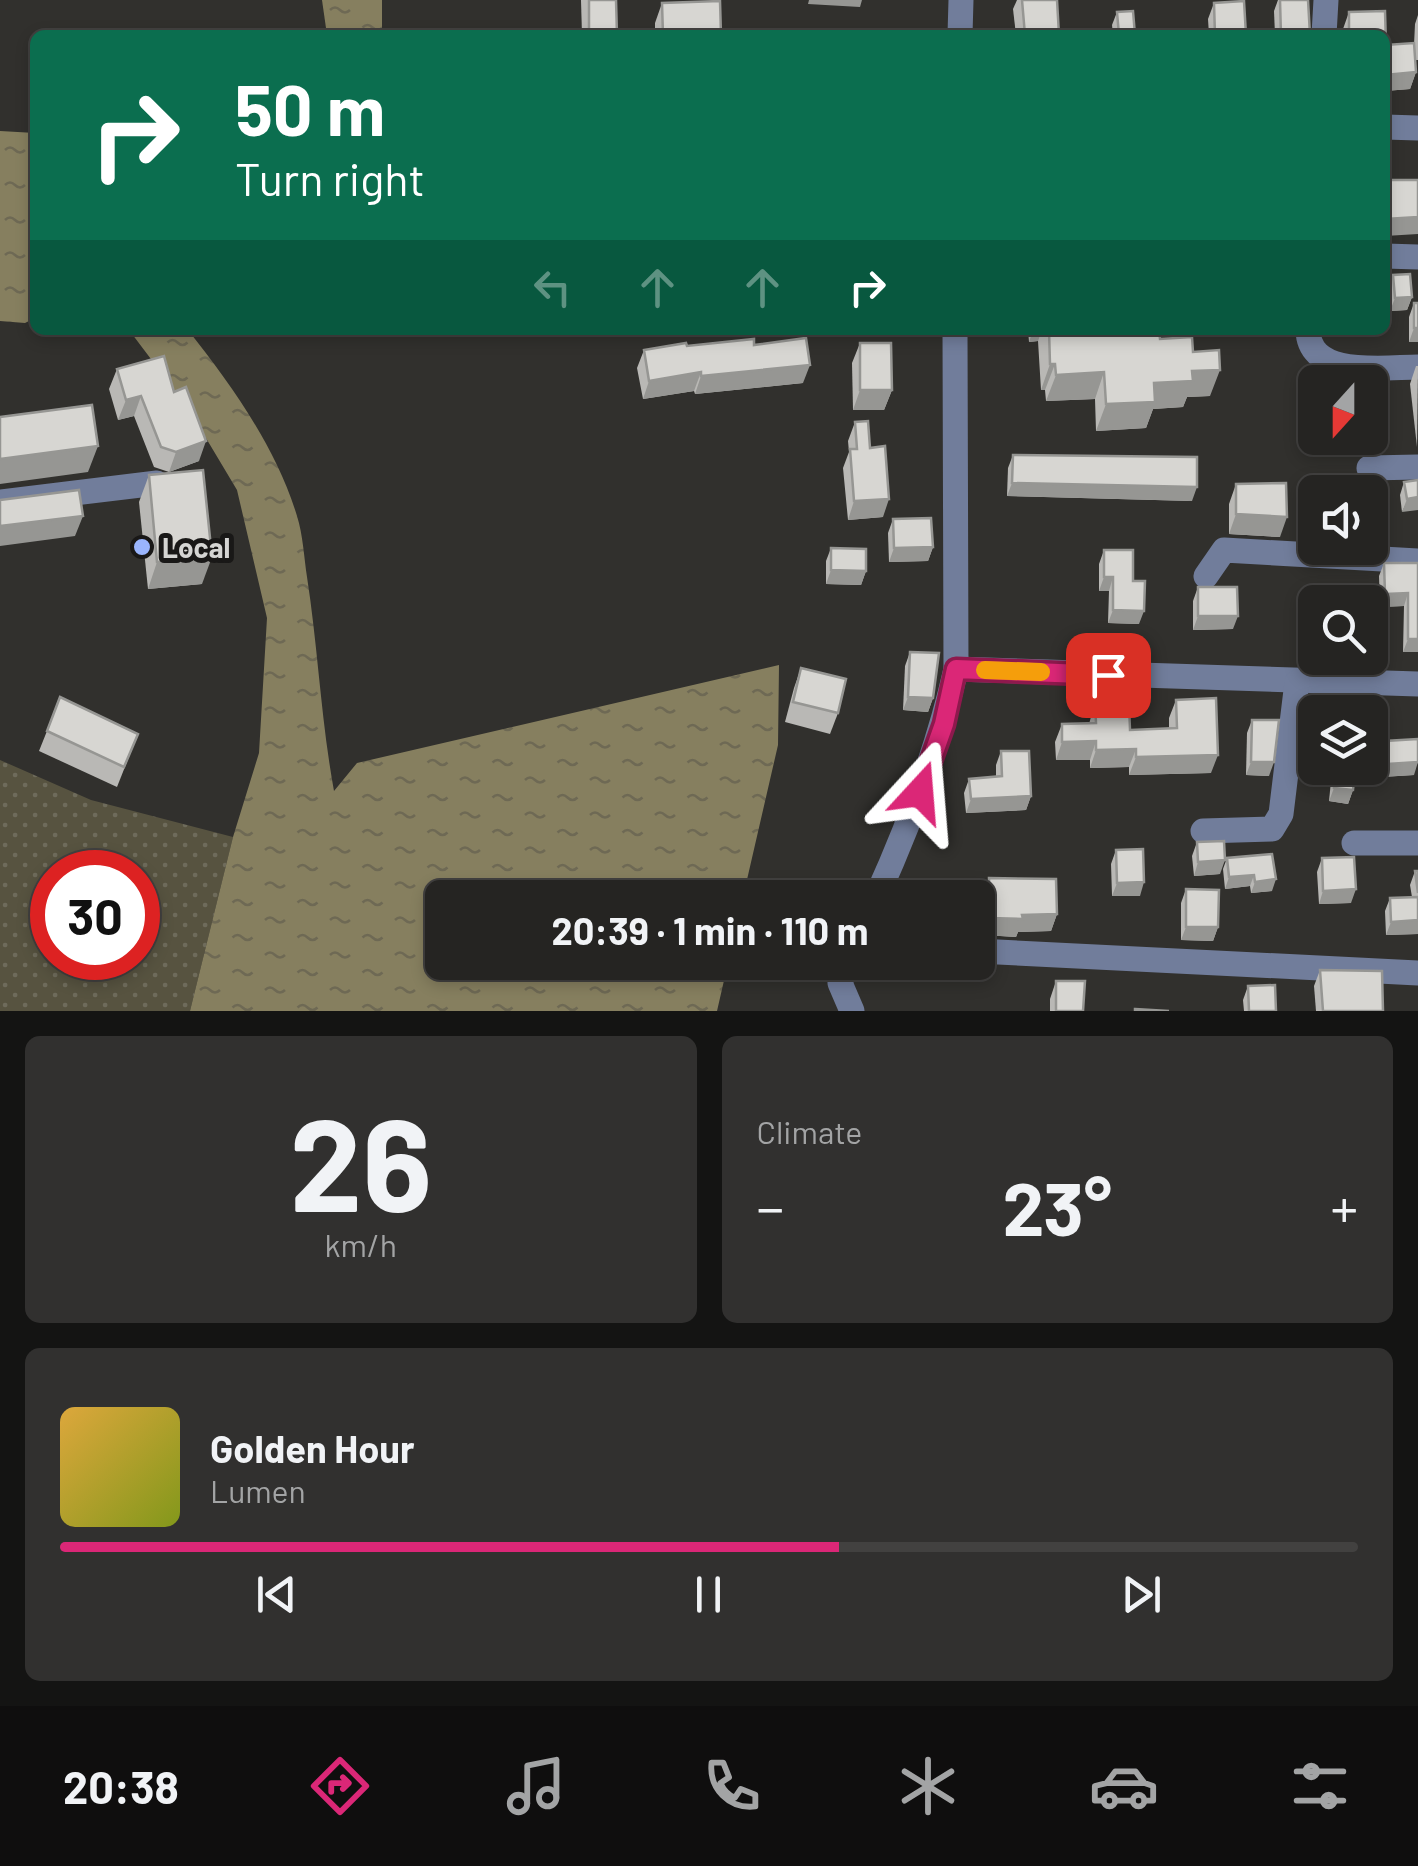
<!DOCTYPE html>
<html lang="en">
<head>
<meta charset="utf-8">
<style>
  :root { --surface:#252422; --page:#31302f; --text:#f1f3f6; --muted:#a3a4a5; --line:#424140; --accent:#db2777 }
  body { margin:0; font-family:Barlow,sans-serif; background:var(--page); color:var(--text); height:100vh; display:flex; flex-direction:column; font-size:38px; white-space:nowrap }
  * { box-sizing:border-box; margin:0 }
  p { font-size:32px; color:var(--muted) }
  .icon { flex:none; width:55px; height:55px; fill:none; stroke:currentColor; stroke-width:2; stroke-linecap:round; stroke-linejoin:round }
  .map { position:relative; height:1011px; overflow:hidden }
  .panel { display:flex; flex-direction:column; gap:25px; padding:25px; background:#141413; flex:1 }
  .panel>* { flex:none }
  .banner { position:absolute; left:30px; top:30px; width:1360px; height:305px; border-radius:15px; box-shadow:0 5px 15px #0003,0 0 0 2px var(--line); background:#0b6e4f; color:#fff; overflow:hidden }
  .needle { width:65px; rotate:201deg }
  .tools { position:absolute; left:1298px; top:365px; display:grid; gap:20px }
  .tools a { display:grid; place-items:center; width:90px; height:90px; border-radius:15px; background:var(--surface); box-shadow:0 5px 15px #0003,0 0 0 2px var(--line); font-size:50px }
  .speed { position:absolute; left:30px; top:850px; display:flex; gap:20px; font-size:50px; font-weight:700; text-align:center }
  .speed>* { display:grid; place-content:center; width:130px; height:130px; border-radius:50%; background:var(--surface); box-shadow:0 5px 15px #0003,0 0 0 2px var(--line); line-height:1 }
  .speed .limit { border:15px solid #d22; background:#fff; color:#111 }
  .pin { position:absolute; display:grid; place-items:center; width:85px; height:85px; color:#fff; margin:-42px; border-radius:20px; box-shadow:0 5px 15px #0006 }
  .me { position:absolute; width:110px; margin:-55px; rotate:19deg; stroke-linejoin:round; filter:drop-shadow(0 0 8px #0008) }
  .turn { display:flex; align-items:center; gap:35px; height:210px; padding:0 40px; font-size:45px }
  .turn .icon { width:130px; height:130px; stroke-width:2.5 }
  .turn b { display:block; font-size:70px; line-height:85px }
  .lanes { display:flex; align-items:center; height:95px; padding:0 40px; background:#0003; justify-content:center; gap:50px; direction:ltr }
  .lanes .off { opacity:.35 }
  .big { font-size:75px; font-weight:700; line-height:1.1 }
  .panel .tile { flex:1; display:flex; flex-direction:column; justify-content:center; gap:15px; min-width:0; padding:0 35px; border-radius:15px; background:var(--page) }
  .panel .dial { align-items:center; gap:0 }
  .dial b { font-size:130px; line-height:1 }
  .song { display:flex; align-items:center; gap:30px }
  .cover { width:120px; height:120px; border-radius:15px; background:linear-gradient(135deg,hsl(40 70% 55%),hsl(70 70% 35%)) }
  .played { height:10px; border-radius:5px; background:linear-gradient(90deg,var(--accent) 60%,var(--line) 60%) }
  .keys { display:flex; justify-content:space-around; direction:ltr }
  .heat { display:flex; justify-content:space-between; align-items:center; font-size:55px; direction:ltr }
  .panel .tiles { flex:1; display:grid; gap:25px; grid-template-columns:1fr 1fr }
  .tile:last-child { grid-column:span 2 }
  .trip { position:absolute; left:425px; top:880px; width:570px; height:100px; border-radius:15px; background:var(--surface); box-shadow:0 5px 15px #0003,0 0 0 2px var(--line); font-weight:700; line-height:100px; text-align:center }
  .tabs { display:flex; height:160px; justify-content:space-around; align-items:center; background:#0f0e0e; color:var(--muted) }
  .tabs .icon { width:70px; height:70px }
  .tabs .on { color:var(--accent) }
  .tabs b { font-size:45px; color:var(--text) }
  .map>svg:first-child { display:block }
  .green { fill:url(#green-dots); fill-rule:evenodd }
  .water { fill:url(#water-ripples) }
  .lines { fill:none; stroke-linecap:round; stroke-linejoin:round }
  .minor { stroke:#717d9b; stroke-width:25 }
  .wall { fill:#b9b8b5 }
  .shaded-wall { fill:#969693 }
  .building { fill:#d7d6d2; stroke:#969693; stroke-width:2.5 }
  .route-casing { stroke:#8e194d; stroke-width:25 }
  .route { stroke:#db2777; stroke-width:18 }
  .slow { stroke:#f59e0b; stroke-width:18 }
  .poi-dot { fill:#9ab5fd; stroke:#191817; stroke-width:4 }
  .labels { text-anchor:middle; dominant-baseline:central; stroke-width:10; stroke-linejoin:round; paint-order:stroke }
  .poi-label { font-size:28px; font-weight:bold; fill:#d5d5d3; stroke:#191817; text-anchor:start }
</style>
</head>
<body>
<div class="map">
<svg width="1418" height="1011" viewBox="0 0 1418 1011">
  <defs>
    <pattern id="green-dots" width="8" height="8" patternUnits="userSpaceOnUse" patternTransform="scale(2.5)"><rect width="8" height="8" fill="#575340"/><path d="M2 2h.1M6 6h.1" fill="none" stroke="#6e6b5b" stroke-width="1.8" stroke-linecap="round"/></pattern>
    <pattern id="water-ripples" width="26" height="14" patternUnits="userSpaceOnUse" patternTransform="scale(2.5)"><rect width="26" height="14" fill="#867f5f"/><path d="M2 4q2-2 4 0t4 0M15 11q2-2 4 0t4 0" fill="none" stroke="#6e6954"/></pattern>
  </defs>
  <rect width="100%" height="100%" fill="#31302d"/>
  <path class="green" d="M 0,760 L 91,800 L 233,837 L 190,1011 L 0,1011 ZM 52,872 L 138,872 L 138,958 L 52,958 Z"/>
  <g class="water">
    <polygon points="322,0 382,0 382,35 327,35"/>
    <polygon points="0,131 35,133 35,318 25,323 0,321"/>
    <path d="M 129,330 L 188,330 C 232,386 276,447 297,516 C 303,535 304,557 307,577 C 318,648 321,720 334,791 L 357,763 L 779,665 L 778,745 L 743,897 L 442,898 L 442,962 L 728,963 L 717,1011 L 190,1011 L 233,837 L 259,753 L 267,618 L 237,490 L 188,408 Z"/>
  </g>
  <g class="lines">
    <g class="minor">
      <polyline points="960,35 961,0"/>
      <polyline points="1324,35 1326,0"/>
      <polyline points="1385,127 1418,128"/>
      <polyline points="1385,256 1418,257"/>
      <path d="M 1308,330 C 1309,379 1385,367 1418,367"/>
      <polyline points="1369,468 1418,467"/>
      <polyline points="0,502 157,483"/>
      <polyline points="1206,576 1224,550 1418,561"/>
      <polyline points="956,669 1418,684"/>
      <polyline points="1203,831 1272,829 1281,814 1297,682"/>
      <polyline points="1354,843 1418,843"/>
      <path d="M 876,898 C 910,823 938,749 956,669 L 955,330"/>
      <polyline points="978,951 1418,973"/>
      <polyline points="848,962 840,983 852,1011"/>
    </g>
  </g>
  <g class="wall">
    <polygon points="581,0 616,0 617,35 582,35"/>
    <polygon points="1017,0 1057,0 1059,35 1016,35 1013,9"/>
    <polygon points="1278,0 1308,0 1310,35 1275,35 1274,11"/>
    <polygon points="662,3 721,35 655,35 655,23"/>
    <polygon points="1214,3 1246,35 1209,35 1208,19"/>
    <polygon points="1385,11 1386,45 1414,43 1414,45 1415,24 1418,15 1418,60 1415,60 1416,72 1410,89 1385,91 1385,35 1343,35 1343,29 1349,12"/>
    <polygon points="1117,12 1135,35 1113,35 1112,25"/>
    <polygon points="1393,275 1412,297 1407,310 1390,311 1388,288"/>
    <polygon points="1414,303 1418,303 1418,342 1409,342 1409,317"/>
    <polygon points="1028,330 1159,330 1160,339 1193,352 1210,396 1187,397 1183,407 1153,409 1146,428 1096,431 1095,399 1046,401 1045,390 1041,390 1038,341 1029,342"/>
    <polygon points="860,343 892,390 884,410 853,410 852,363"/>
    <polygon points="754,345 803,383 695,394 694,391 643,399 637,368 644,350 687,346"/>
    <polygon points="1416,366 1418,366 1417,447 1410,384"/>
    <polygon points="117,369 174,392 199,461 169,472 154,467 134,416 118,420 109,389"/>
    <polygon points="855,422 870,448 883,517 848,520 843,468 849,452 848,441"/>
    <polygon points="1013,455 1192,501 1007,496 1008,468"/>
    <polygon points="149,475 202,584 148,589 139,502"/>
    <polygon points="1418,480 1402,512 1400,495 1404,482"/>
    <polygon points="1236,484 1280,537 1229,534 1229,504"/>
    <polygon points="893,519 933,547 928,561 889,562 888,533"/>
    <polygon points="831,548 866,571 861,585 826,584 826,561"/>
    <polygon points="1104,550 1133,581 1139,624 1108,623 1109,591 1099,591 1099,564"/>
    <polygon points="1384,563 1418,563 1418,652 1403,652 1404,606 1380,607 1379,576"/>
    <polygon points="1198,587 1233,629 1193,630 1193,601"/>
    <polygon points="910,652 933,698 928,712 903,710 905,666"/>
    <polygon points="801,668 838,713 830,734 785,722 794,688"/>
    <polygon points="1176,700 1211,773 1129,775 1129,767 1090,768 1090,760 1056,760 1055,742 1062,724 1089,724 1095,703 1130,730 1169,728 1169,718"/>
    <polygon points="1252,720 1269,776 1246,775 1247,733"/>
    <polygon points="47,731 138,734 117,787 39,751"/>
    <polygon points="1385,741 1414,775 1382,777 1380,755"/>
    <polygon points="1001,751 1031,796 1026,810 966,813 964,793 969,779 996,777 996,765"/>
    <polygon points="1336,768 1353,790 1348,804 1329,801 1331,781"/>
    <polygon points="1197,842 1220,874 1194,876 1192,856"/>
    <polygon points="1116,850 1140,896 1112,896 1111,864"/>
    <polygon points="1272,854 1272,891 1251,893 1250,886 1225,889 1223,869 1227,858"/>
    <polygon points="1322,858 1351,903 1319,904 1317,872"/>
    <polygon points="1415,871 1418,871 1418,934 1386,935 1385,911 1390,898 1412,897 1410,885"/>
    <polygon points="989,878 1057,914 1051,931 1018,932 1016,937 984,935 983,896"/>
    <polygon points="1186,889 1218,927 1213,941 1181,940 1181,903"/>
    <polygon points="1320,970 1383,1011 1316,1011 1314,986"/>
    <polygon points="1056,981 1083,1011 1050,1011 1050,999"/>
    <polygon points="1248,986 1276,1011 1244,1011 1243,1000"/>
  </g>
  <g class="shaded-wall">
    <polygon points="809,0 862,0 860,7 808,4"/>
    <polygon points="1416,72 1410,89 1385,91 1385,75"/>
    <polygon points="1418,217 1418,234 1385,236 1385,219"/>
    <polygon points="1412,297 1407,310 1390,311 1395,298"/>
    <polygon points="1414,328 1418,328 1418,342 1409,342"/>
    <polygon points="860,330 890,330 859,333"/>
    <polygon points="1033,330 1042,330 1038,341 1029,342"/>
    <polygon points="1050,364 1055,364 1045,390 1041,390"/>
    <polygon points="810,365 803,383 695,394 701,376"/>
    <polygon points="1220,370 1210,396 1187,397 1183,407 1153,409 1146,428 1096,431 1106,404 1154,383 1192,371"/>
    <polygon points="701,372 694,391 643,399 649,381"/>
    <polygon points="1104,372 1095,399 1046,401 1056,375"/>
    <polygon points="860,390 892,390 884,410 853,410"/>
    <polygon points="141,396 134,416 118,420 126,400"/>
    <polygon points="206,441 199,461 169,472 176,452"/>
    <polygon points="98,446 88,472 0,484 0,459"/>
    <polygon points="1012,483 1197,487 1192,501 1007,496"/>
    <polygon points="1418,497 1418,510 1402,512 1407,499"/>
    <polygon points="889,499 883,517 848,520 854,501"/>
    <polygon points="1236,514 1287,517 1280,537 1229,534"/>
    <polygon points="83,516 75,536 0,546 0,526"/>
    <polygon points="1370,521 1384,522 1377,542 1370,542"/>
    <polygon points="933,547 928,561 889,562 894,548"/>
    <polygon points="212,557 202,584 148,589 157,562"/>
    <polygon points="831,570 866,571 861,585 826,584"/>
    <polygon points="1104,577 1113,577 1109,591 1099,591"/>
    <polygon points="1408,593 1404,606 1380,607 1385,594"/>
    <polygon points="1113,610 1144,611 1139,624 1108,623"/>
    <polygon points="1198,616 1238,616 1233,629 1193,630"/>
    <polygon points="1408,639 1418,639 1418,652 1403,652"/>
    <polygon points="908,697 933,698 928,712 903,710"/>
    <polygon points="1096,741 1090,760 1056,760 1062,742"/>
    <polygon points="1136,749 1129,767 1090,768 1096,750"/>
    <polygon points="1218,755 1211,773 1129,775 1136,757"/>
    <polygon points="1251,762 1274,762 1269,776 1246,775"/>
    <polygon points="1418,762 1414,775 1382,777 1387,764"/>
    <polygon points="1334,788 1353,790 1348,804 1329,801"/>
    <polygon points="1031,796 1026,810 966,813 971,799"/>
    <polygon points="1225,860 1220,874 1194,876 1198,862"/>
    <polygon points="1254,875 1250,886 1225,889 1229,877"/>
    <polygon points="1276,879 1272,891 1251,893 1255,882"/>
    <polygon points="1144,882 1140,896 1112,896 1117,883"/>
    <polygon points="1356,889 1351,903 1319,904 1323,891"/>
    <polygon points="1057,914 1051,931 1018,932 1016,937 984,935 990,918"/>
    <polygon points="1418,920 1418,934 1386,935 1391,922"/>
    <polygon points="1186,927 1218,927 1213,941 1181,940"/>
  </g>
  <g class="building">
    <polygon points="589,0 616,0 617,35 589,35"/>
    <polygon points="1022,0 1057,0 1059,35 1025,35"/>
    <polygon points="1280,0 1308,0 1310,35 1281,35"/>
    <polygon points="720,1 721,35 663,35 662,3"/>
    <polygon points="1244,1 1246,35 1215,35 1214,3"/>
    <polygon points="1133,11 1135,35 1119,35 1117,12"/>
    <polygon points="1385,11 1386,45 1414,43 1416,72 1385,75 1385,35 1349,35 1349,12"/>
    <polygon points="1385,180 1418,180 1418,217 1385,219"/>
    <polygon points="1410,274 1412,297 1395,298 1393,275"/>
    <rect x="1414" y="303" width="4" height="25"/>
    <polygon points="1049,330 1159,330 1160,339 1192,337 1193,352 1219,350 1220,370 1192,371 1193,381 1154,383 1155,402 1106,404 1104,372 1056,375 1055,364 1050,364"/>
    <polygon points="806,338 810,365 701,376 701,372 649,381 644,350 686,343 687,346 754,339 754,345"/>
    <polygon points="860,343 891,343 892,390 860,390"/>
    <polygon points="164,356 174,392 186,387 206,441 176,452 161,447 141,396 126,400 117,369"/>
    <polygon points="92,405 98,446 0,459 0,417"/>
    <polygon points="868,421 870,448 885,446 889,499 854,501 850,449 857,449 855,422"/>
    <polygon points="1013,455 1197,457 1197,487 1012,483"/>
    <polygon points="203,470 212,557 157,562 149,475"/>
    <polygon points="1418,480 1418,497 1407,499 1404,482"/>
    <polygon points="1286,483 1287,517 1236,514 1236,484"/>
    <polygon points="1337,487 1387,491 1384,522 1370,521 1370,492 1336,492"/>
    <polygon points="79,490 83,516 0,526 0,500"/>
    <polygon points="931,518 933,547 894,548 893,519"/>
    <polygon points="831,548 866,549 866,571 831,570"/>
    <polygon points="1104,550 1133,550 1133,581 1145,581 1144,611 1113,610 1113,577 1104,577"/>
    <polygon points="1384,563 1418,563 1418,639 1408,639 1408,593 1385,594"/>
    <polygon points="1198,587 1237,587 1238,616 1198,616"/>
    <polygon points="910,652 939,653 933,698 908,697"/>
    <polygon points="801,668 846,679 838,713 793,702"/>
    <polygon points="60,697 138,734 124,767 47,731"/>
    <polygon points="1216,698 1218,755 1136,757 1136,749 1096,750 1096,741 1062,742 1062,724 1096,723 1095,703 1129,703 1130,730 1177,728 1176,700"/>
    <polygon points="1252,720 1279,720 1274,762 1251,762"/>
    <polygon points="1418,739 1418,762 1387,764 1385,741"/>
    <polygon points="1001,751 1029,751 1031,796 971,799 969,779 1002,776"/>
    <polygon points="1336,768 1355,770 1353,790 1334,788"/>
    <polygon points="1224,841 1225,860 1198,862 1197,842"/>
    <polygon points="1143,849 1144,882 1117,883 1116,850"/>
    <polygon points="1272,854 1276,879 1255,882 1254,875 1229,877 1227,858"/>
    <polygon points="1354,857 1356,889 1323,891 1322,858"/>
    <polygon points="1415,871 1418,871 1418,893"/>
    <polygon points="989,878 1056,879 1057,914 1022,915 1023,919 990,918"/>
    <polygon points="1186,889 1219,890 1218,927 1186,927"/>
    <polygon points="1418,897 1418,920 1391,922 1390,898"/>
    <polygon points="1320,970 1382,971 1383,1011 1323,1011"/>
    <polygon points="1056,981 1085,981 1083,1011 1056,1011"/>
    <polygon points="1275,985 1276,1011 1249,1011 1248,986"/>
    <polygon points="1135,1009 1169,1011 1135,1011"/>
  </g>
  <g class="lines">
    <g class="route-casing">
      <polyline id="route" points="920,792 944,724 956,669 1108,675"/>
    </g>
    <use href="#route" class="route"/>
    <polyline class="slow" points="985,670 1041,672"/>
  </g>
  <circle class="poi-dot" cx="142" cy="547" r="10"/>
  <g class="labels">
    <g class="poi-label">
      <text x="162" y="547">Local</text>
    </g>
  </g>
</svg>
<div class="tools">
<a><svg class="needle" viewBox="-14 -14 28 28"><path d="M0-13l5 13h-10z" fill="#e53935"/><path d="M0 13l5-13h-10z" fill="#a3a4a5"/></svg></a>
<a><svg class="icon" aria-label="sound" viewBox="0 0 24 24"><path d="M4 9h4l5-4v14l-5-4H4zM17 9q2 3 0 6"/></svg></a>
<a><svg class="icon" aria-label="search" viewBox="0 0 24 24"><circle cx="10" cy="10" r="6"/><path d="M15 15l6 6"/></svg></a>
<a><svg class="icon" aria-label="layers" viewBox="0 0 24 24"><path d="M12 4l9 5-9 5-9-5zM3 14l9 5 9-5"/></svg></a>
</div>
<div class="speed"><div class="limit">30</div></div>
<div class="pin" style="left:1108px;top:675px;background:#d93025"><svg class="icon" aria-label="arrive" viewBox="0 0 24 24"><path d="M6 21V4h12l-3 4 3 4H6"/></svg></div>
<svg class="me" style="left:920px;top:792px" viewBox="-20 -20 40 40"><path d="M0-17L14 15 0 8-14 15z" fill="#db2777" stroke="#fff" stroke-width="4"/></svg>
<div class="trip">20:39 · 1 min · 110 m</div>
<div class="banner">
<div class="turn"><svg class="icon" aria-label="right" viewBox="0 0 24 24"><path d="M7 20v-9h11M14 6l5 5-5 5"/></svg><div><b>50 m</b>Turn right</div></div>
<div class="lanes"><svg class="icon off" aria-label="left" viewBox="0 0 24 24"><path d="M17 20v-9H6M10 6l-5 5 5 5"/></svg><svg class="icon off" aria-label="ahead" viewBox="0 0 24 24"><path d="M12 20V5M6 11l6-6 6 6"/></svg><svg class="icon off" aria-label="ahead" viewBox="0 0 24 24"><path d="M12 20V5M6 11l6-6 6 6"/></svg><svg class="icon" aria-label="right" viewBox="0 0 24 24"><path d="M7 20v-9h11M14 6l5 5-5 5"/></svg></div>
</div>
</div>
<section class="panel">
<div class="tiles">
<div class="tile dial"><b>26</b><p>km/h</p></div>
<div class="tile"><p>Climate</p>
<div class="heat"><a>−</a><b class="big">23°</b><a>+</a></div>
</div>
<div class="tile">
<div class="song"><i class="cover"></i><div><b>Golden Hour</b><p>Lumen</p></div></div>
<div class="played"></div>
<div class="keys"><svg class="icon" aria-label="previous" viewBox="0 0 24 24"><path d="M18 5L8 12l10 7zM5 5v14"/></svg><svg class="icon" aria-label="pause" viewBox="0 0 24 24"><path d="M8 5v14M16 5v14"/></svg><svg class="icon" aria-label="next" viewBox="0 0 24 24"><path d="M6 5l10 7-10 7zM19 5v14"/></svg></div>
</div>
</div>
</section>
<nav class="tabs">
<b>20:38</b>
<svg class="icon on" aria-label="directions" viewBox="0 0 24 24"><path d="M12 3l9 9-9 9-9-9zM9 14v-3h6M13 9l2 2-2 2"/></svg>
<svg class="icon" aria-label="music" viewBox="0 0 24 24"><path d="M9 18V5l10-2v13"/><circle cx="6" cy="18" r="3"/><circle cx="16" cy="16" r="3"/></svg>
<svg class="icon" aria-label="phone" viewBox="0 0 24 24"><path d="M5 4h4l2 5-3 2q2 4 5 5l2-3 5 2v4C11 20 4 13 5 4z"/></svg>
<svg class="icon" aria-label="climate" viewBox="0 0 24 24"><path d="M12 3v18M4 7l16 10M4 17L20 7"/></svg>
<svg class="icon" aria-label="car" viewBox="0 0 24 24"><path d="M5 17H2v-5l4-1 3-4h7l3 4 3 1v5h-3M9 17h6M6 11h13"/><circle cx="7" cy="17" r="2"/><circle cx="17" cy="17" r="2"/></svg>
<svg class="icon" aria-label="filters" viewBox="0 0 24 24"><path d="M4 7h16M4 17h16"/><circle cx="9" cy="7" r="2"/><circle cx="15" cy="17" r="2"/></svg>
</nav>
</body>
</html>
